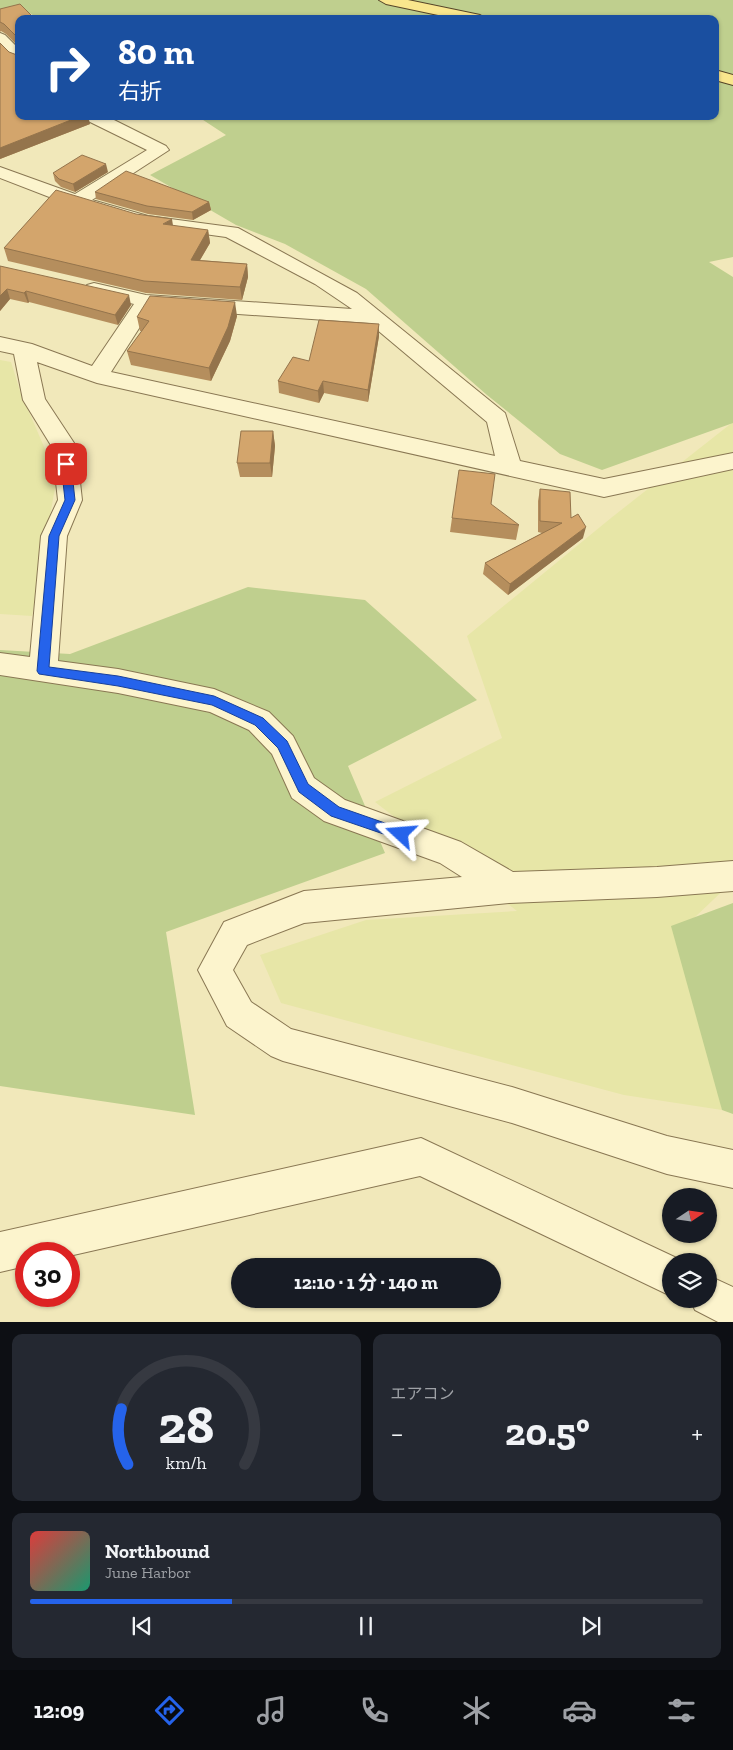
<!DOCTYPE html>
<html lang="ja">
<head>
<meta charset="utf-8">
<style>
  :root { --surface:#171b24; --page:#242831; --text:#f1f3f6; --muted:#9ea1a6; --line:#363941; --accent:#2563eb }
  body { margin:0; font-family:"Zilla Slab","Noto Sans JP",serif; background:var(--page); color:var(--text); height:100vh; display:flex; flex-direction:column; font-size:19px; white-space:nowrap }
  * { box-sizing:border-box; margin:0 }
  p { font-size:16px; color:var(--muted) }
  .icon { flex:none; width:28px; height:28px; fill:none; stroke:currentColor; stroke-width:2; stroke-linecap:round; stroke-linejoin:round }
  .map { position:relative; height:1322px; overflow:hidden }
  .details { display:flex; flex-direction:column; gap:12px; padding:12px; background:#0d0f14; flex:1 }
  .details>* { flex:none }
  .guide { position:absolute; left:15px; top:15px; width:704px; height:105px; border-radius:10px; box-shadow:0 1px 4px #0004; background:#1a4fa0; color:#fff; overflow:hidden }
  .needle { width:32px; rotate:77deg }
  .controls { position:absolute; left:662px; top:1188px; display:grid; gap:10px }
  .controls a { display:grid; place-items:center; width:55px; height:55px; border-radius:50%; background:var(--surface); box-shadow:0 1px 4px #0004; font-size:25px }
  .speed { position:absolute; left:15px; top:1242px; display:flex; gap:10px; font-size:25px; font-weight:700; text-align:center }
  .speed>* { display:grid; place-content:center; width:65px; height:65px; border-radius:50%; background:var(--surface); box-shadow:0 1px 4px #0004; line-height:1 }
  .speed .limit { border:8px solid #d22; background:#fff; color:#111 }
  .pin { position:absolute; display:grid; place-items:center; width:42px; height:42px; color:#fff; margin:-21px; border-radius:10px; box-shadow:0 2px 8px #0006 }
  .me { position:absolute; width:55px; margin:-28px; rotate:289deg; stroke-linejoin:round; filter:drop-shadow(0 0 4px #0008) }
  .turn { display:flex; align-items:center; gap:18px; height:105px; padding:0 20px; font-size:22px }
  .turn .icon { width:65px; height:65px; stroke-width:2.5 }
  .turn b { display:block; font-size:35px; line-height:42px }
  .big { font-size:38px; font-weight:700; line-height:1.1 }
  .details .card { flex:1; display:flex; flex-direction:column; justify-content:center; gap:8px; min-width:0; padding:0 18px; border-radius:10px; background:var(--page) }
  .details .dial { align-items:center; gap:0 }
  .dial svg { height:130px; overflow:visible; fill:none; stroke:var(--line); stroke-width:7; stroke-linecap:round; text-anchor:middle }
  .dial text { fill:var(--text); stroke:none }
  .song { display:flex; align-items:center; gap:15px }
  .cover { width:60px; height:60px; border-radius:8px; background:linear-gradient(135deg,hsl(0 70% 55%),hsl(160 70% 35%)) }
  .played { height:5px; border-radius:2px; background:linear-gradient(90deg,var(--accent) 30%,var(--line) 30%) }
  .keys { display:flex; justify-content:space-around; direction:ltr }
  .heat { display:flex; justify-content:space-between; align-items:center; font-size:28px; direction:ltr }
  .details .tiles { flex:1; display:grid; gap:12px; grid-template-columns:1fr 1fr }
  .card:last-child { grid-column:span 2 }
  .trip { position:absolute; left:231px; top:1258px; width:270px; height:50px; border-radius:25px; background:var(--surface); box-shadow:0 1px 4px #0004; font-weight:700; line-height:50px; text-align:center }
  .menu { display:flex; height:80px; justify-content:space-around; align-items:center; background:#090b0e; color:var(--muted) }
  .menu .icon { width:35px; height:35px }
  .menu .on { color:var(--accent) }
  .menu b { font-size:22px; color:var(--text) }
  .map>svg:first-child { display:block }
  .farmland { fill:#e7e6a7 }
  .green { fill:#bfcf8e }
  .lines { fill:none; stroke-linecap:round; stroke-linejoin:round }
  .street-casing { stroke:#897753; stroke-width:2 }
  .primary-casing { stroke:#564428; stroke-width:2 }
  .street { fill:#fcf4cd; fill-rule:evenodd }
  .primary { fill:#f9e68d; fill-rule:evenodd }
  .wall { fill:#b58e5d }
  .shaded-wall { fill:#94744c }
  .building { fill:#d3a56c; stroke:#94744c }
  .route { fill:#2563eb; stroke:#184099 }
</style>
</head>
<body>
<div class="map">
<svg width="733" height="1323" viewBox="0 0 733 1323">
  <rect width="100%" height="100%" fill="#f1e8ba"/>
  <g class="farmland">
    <polygon points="0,360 11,362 20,391 57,477 32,616 0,614"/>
    <polygon points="733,422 733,881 693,919 722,1110 624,1095 281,1003 260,955 366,920 517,911 375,802 502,738 467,636 611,518"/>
  </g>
  <g class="green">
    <polygon points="0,0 733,0 733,257 709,262 733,277 733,423 602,470 560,454 487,395 366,289 285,244 236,225 150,175 226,135 197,116 715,116 715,19 39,19 28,12 0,11"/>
    <polygon points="248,587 365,600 477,700 348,766 385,853 166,932 195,1115 0,1086 0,650 70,654"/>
    <polygon points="733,903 733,1114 722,1110 671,926"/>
  </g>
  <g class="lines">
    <g class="street-casing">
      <g id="street">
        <polygon points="0,33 5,35 19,49 19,63 13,61 0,47"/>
        <path d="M 84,116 L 106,116 L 166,146 L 169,150 L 92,200 L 148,216 L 238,228 L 357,293 L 505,413 L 520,461 L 604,479 L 733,453 L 733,469 L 604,497 L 97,383 L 37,362 L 45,399 L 76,446 L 82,500 L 67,536 L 58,661 L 118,669 L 214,689 L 269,712 L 293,736 L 314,778 L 345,800 L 461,842 L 513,872 L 657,867 L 733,861 L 733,891 L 657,897 L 509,903 L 304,923 L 247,945 L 233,970 L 251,1002 L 291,1029 L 512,1087 L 667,1136 L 733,1150 L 733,1188 L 667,1174 L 512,1123 L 283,1061 L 271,1056 L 227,1026 L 198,970 L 224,922 L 304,891 L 462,877 L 440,863 L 324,821 L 292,798 L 272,754 L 249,730 L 210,712 L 118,693 L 0,675 L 0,653 L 30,657 L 41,536 L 58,500 L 52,447 L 23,400 L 14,354 L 0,351 L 0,337 L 32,344 L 92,366 L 134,304 L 87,293 L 84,289 L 87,285 L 94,283 L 146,295 L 352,309 L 315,284 L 226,237 L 139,225 L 70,205 L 0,178 L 0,167 L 75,194 L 147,150 L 86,120 ZM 152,308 L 369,323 L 487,422 L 495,456 L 111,372 Z"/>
        <polygon points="421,1138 683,1261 671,1261 671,1296 420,1176 69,1256 69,1254 26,1254 26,1266 0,1272 0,1232"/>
        <polygon points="709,1276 733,1287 733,1323 720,1323 695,1310 690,1299 709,1299"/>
      </g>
    </g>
    <g class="primary-casing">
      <g id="primary">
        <polygon points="379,0 408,0 480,15 487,19 457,19 386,4"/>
        <polygon points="715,70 733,75 733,85 715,80"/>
      </g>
    </g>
    <use href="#street" class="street"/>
    <use href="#primary" class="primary"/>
  </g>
  <g class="wall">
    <polygon points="0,9 19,19 90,124 0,159 0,43 9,52 17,55 17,45 6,34 1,31 0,32"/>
    <polygon points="108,172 75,192 61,187 55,181 53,173"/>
    <polygon points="95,192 209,202 211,210 193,220 148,214 96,199"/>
    <polygon points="173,226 208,230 210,243 200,260 247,264 248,277 242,300 146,293 8,261 4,248"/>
    <polygon points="0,266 131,305 118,325 29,302 28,303 10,299 0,311"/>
    <polygon points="237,316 230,341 211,381 131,365 127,351 142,331 140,331 137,317"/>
    <polygon points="379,336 368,402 324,393 319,403 279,393 278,381 309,361"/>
    <polygon points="273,431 275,446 272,477 240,477 237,463"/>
    <polygon points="540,489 571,518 583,538 508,595 483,574 485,563 542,533 538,532 538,501"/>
    <polygon points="452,518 519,525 516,540 450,532"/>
  </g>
  <g class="shaded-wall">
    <polygon points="81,116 88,116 90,124 0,159 0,148"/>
    <polygon points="106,164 108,172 75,192 73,184"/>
    <polygon points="209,202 211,210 193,220 192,212"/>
    <polygon points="172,219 174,232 163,224"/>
    <polygon points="208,230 210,243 193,272 191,260"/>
    <polygon points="247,264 248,277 242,300 240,287"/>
    <polygon points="7,289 10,299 0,311 0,296"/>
    <polygon points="26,291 29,302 28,303 24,293"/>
    <polygon points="129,295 131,305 118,325 115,315"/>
    <polygon points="235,302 237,316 230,341 211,381 209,368"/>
    <polygon points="379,324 379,336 368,402 368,390"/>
    <polygon points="323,381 324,393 319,403 318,391"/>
    <polygon points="273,431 275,446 272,477 270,463"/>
    <polygon points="586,527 583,538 508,595 510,584"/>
  </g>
  <g class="building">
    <polygon points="20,4 35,19 19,19 19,116 81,116 0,148 0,43 9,52 17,55 18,38 4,24 0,22 0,9"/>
    <polygon points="82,155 106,164 73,184 59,179 53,173"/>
    <polygon points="126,171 209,202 192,212 147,206 95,192"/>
    <polygon points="56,190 136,214 172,219 163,224 208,230 191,260 247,264 240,287 144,281 4,248"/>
    <polygon points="0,266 129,295 115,315 26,291 24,293 7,289 0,296"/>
    <polygon points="150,296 235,302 228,327 209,368 127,351 149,321 137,317"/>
    <polygon points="319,320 379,324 368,390 323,381 318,391 278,381 293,357 309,361"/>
    <polygon points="241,431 273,431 270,463 237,463"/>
    <polygon points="459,470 495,474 491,504 519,525 452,518"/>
    <polygon points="540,489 570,492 571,518 578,514 586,527 510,584 485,563 562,523 540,521"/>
  </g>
  <polygon class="route" points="66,461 71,464 75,500 59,536 49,667 118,676 214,696 263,718 287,741 308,784 339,807 405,830 407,834 405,839 401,840 331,816 299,792 278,748 255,725 225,711 212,705 118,686 39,674 37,671 49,536 65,500 61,464"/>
</svg>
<div class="controls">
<a><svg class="needle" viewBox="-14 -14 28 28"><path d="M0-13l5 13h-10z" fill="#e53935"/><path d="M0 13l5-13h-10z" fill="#9ea1a6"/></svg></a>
<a><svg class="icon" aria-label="layers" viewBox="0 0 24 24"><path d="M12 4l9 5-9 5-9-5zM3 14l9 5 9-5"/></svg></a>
</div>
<div class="speed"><div class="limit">30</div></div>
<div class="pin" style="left:66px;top:464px;background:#d93025"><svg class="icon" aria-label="arrive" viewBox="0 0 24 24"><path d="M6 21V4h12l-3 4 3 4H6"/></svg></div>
<svg class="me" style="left:401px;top:834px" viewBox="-20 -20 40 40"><path d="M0-17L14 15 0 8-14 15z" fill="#2563eb" stroke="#fff" stroke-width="4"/></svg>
<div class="trip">12:10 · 1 分 · 140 m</div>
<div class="guide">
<div class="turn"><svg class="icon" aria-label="right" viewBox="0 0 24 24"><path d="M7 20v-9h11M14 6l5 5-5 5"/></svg><div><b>80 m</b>右折</div></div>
</div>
</div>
<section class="details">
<div class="tiles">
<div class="card dial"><svg viewBox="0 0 100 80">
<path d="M14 69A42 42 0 1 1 86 69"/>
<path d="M14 69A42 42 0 0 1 10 35" stroke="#2563eb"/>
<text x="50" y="56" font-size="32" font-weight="700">28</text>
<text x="50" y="72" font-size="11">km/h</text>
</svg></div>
<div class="card"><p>エアコン</p>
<div class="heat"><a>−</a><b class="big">20.5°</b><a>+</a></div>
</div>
<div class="card">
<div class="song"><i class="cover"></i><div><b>Northbound</b><p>June Harbor</p></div></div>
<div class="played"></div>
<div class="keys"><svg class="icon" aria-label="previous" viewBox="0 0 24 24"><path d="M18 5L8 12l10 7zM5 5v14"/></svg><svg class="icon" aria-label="pause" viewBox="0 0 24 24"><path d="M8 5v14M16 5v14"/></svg><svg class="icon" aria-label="next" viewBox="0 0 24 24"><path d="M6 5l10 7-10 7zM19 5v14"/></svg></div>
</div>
</div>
</section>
<nav class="menu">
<b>12:09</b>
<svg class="icon on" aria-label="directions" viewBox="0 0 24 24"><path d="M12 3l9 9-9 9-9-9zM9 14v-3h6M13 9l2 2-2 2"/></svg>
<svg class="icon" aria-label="music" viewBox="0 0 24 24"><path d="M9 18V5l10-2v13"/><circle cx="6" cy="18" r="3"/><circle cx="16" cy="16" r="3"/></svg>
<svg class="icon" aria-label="phone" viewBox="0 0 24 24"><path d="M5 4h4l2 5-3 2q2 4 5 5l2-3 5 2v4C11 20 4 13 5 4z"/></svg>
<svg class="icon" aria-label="climate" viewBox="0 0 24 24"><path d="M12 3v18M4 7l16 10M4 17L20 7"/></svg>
<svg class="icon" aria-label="car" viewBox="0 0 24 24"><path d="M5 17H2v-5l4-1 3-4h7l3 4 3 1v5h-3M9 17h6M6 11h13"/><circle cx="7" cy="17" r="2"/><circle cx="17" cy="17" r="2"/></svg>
<svg class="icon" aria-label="filters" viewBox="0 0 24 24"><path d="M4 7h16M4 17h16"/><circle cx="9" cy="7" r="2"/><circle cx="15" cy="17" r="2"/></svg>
</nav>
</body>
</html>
